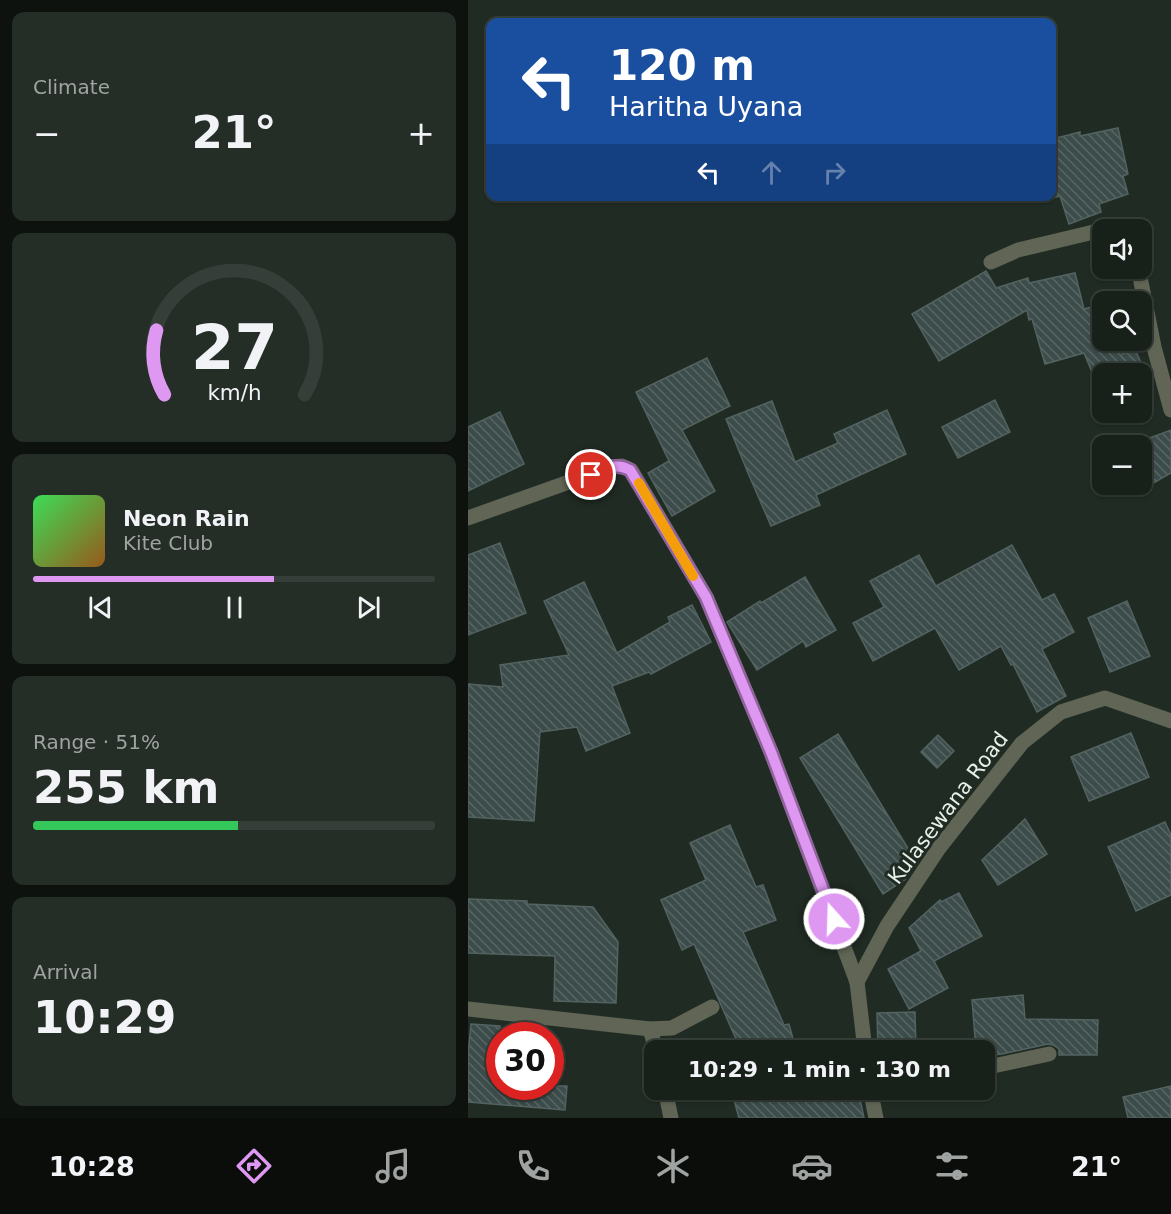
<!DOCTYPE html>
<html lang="en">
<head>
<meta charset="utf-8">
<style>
  :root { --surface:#18201a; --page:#252d27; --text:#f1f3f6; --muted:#9fa3a2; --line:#363e39; --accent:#de98f2 }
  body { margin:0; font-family:"DejaVu Sans",sans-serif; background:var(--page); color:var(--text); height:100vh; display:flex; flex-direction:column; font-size:22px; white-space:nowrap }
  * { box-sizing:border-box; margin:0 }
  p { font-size:20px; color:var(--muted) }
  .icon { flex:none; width:33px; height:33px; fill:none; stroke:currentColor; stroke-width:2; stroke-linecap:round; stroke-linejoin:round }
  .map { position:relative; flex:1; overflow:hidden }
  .sheet { display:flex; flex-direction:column; gap:12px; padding:12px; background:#0d120e; width:468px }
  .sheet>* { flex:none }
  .top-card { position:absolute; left:18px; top:18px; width:570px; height:183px; border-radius:12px; box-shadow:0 2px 4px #0004,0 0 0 2px var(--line); background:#1a4fa0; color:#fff; overflow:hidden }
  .fabs { position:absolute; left:624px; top:219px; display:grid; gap:12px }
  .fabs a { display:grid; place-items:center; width:60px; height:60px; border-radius:12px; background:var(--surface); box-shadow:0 2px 4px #0004,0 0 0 2px var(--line); font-size:30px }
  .speed { position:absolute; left:18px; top:1022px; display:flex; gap:12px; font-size:30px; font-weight:700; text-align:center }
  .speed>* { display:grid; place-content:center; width:78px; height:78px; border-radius:50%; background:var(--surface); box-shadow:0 2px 4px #0004,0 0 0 2px var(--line); line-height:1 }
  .speed .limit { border:9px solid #d22; background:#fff; color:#111 }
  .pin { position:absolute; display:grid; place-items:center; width:51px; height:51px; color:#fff; margin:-26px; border:3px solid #fff; border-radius:50%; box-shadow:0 2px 6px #0007 }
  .me { position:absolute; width:66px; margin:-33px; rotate:340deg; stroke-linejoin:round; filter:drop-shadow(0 0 4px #0008) }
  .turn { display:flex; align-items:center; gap:21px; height:126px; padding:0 24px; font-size:27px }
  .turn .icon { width:78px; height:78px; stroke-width:2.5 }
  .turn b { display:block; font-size:42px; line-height:51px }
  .lanes { display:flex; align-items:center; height:57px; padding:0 24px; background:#0003; justify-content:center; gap:30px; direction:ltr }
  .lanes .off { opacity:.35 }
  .big { font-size:45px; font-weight:700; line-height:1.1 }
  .sheet .widget { flex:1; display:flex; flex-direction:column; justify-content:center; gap:9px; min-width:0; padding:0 21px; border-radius:12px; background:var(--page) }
  .sheet .dial { align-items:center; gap:0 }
  .dial svg { height:156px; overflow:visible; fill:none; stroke:var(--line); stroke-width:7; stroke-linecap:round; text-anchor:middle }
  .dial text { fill:var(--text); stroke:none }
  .song { display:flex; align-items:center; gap:18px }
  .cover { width:72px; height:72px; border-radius:9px; background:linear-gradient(135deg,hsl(130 70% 55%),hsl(30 70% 35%)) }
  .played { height:6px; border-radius:3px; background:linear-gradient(90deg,var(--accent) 60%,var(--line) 60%) }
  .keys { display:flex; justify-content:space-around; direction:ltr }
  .heat { display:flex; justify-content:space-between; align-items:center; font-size:33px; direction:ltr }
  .charge { height:9px; border-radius:4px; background:linear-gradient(90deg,#34c759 51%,var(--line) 0) }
  .trip { position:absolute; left:176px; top:1040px; width:351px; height:60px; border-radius:12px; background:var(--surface); box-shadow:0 2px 4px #0004,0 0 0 2px var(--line); font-weight:700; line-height:60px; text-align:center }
  .menu { display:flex; height:96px; justify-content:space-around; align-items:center; background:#0a0d0a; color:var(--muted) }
  .menu .icon { width:42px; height:42px }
  .menu .selected { color:var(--accent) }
  .menu b { font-size:27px; color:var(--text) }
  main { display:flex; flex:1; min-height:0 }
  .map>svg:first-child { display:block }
  .building { fill:url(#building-back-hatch); stroke:#526361; stroke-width:1.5 }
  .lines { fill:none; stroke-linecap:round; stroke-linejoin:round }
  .minor { stroke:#606555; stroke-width:15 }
  .route-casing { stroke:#90639d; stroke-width:15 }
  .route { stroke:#de98f2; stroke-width:10 }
  .slow { stroke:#f59e0b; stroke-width:10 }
  .labels { text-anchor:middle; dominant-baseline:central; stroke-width:6; stroke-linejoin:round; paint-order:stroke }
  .street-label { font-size:21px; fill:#e7efe9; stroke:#202b23 }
</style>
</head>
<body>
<main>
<section class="sheet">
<div class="widget"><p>Climate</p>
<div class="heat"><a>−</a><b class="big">21°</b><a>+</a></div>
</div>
<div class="widget dial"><svg viewBox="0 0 100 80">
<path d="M14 69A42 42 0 1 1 86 69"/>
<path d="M14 69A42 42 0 0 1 10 36" stroke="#de98f2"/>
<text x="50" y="56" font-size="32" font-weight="700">27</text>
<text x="50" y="72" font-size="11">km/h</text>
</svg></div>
<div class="widget">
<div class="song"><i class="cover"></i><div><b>Neon Rain</b><p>Kite Club</p></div></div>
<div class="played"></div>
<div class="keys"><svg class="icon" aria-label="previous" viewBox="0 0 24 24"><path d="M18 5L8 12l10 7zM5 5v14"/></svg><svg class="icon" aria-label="pause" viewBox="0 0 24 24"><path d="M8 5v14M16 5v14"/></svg><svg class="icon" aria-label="next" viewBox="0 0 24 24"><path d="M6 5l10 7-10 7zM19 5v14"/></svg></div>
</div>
<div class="widget"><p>Range · 51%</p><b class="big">255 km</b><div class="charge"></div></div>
<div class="widget"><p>Arrival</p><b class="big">10:29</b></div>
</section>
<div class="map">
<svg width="703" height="1118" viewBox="0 0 703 1118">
  <defs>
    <pattern id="building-back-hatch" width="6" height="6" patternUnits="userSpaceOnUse" patternTransform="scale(1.5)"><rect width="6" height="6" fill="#3c4c4a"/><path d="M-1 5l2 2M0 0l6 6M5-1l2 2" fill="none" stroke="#586664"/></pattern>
  </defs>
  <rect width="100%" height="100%" fill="#202b23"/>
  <g class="building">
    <polygon points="650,128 660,174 655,176 660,194 631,204 633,212 601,224 592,196 584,198 584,139 612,132 612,136"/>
    <polygon points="518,271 528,288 560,278 561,283 607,273 616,309 634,304 634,340 648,340 652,355 667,349 683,386 674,390 674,374 634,374 634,396 616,353 577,364 564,319 561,320 559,310 471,361 444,314"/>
    <polygon points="239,358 262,406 214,430 247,491 204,516 180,473 201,461 168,392"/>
    <polygon points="527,400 542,432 490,458 474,427"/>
    <polygon points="304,401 327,462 370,443 366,434 419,410 438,454 348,495 352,505 303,526 280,473 258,419"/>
    <polygon points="32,412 56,464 0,491 0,427"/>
    <polygon points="703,430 703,473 675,489 672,484 674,484 674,446 660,446"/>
    <polygon points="32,543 58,613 0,635 0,555"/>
    <polygon points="544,545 574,600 586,594 606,632 574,649 598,696 569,712 545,664 543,665 533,646 491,670 467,628 405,661 385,623 416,607 402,581 451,555 468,586"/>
    <polygon points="337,577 368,630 338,647 335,641 289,670 259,622 292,601 293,603"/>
    <polygon points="116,582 149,653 202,622 200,617 224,605 243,642 183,674 181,672 144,686 162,733 118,751 109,727 72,732 66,821 0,817 0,684 35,687 32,665 101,655 76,601"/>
    <polygon points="659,601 682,656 642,672 620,618"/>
    <polygon points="663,733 681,777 621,801 603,757"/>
    <polygon points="370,734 449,863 438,879 415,894 332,758"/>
    <polygon points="470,735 486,751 469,768 453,752"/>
    <polygon points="557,819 579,854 530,885 514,860"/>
    <polygon points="697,822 703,835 703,895 668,911 640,847"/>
    <polygon points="262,825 288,887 295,885 308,920 275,932 316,1025 321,1024 328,1050 252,1050 250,1044 268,1039 226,944 214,950 193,900 238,880 222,843"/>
    <polygon points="491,893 514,936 466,961 480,988 441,1009 420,969 453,951 441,928 472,900 473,902"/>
    <polygon points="0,899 59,901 59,904 125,907 150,942 148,1003 86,1001 87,956 0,953"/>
    <polygon points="555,995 557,1019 630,1020 629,1055 591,1055 591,1049 585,1045 580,1044 534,1054 516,1056 516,1050 508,1050 504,1000"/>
    <polygon points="447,1012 448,1050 410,1050 409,1013"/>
    <polygon points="3,1024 32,1026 32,1086 99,1086 97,1110 0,1102 0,1055"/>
    <polygon points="703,1086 703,1118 660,1118 655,1097"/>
    <polygon points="263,1089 390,1089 396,1118 271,1118"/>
  </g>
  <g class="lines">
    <g class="minor">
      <polyline points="523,262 550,250 634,230"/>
      <polyline points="668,268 672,277 686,347 703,410"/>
      <polyline points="0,518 143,467 154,466 163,470 238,597 303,752 389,982"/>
      <polyline points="0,1009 182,1029 204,1028 244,1007"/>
      <polyline points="182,1029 188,1050"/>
      <polyline points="397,1050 389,982 419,926 471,848 554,743 593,712 637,698 703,721"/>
      <polyline points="516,1068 581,1054"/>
      <polyline points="197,1089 203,1118"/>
      <polyline points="402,1089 408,1118"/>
    </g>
  </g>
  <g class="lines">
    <g class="route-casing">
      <path id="route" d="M 123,475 C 137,469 148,462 162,470 L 238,597 L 303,752 L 366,919"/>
    </g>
    <use href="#route" class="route"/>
    <polyline class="slow" points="171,483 225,576"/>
  </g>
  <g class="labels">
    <g class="street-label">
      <text transform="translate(480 808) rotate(-53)">Kulasewana Road</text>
    </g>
  </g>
</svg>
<div class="fabs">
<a><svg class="icon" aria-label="sound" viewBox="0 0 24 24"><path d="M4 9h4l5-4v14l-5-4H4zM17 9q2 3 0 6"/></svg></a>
<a><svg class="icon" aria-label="search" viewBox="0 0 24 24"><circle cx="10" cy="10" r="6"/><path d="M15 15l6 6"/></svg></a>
<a>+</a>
<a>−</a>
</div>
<div class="speed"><div class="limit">30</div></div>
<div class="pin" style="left:123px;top:475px;background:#d93025"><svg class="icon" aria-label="arrive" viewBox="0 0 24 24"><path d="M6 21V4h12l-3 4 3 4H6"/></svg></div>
<svg class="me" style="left:366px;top:919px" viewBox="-20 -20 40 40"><circle r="17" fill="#de98f2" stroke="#fff" stroke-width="3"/><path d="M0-11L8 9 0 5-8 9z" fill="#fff"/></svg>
<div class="trip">10:29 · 1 min · 130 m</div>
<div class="top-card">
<div class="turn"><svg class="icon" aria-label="left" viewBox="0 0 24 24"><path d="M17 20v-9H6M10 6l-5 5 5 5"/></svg><div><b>120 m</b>Haritha Uyana</div></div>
<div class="lanes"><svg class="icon" aria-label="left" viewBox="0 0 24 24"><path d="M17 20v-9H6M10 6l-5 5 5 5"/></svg><svg class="icon off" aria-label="ahead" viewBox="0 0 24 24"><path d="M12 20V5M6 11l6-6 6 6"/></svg><svg class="icon off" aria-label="right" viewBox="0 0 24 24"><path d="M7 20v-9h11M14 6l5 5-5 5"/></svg></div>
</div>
</div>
</main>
<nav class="menu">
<b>10:28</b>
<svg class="icon selected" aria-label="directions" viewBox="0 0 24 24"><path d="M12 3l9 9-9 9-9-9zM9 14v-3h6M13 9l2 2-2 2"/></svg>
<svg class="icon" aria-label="music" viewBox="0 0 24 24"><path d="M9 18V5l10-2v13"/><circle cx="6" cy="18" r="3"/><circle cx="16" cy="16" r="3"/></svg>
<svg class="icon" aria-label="phone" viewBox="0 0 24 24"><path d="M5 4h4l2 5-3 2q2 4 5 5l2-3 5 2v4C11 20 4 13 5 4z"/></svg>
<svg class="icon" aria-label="climate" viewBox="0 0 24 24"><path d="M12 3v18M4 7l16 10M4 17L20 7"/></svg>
<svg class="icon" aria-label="car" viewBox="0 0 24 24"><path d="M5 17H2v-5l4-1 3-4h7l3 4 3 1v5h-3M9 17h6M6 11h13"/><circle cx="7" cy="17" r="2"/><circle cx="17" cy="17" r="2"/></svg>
<svg class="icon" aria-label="filters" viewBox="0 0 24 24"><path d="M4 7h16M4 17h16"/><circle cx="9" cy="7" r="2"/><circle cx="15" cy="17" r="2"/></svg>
<b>21°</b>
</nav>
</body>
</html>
